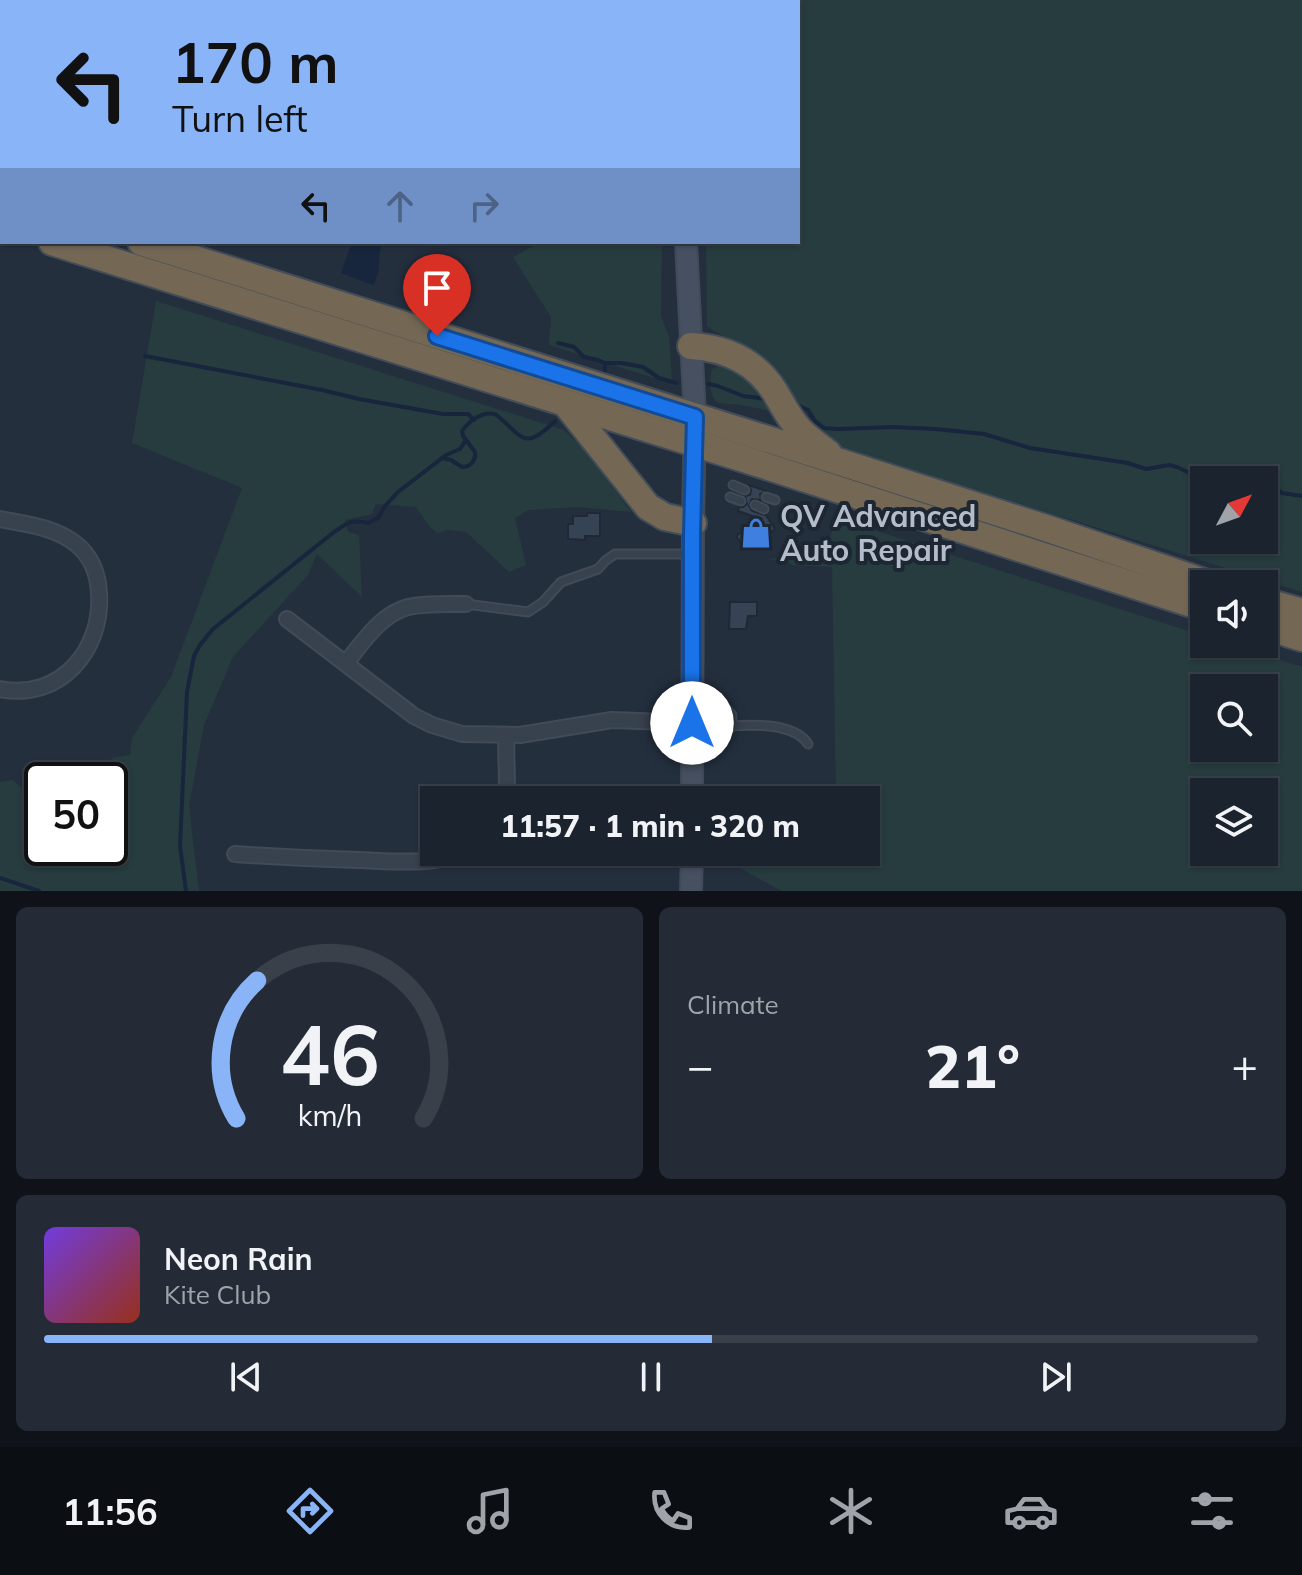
<!DOCTYPE html>
<html lang="en">
<head>
<meta charset="utf-8">
<style>
  :root { --surface:#1b232e; --page:#242b36; --text:#f1f3f6; --muted:#a0a4aa; --line:#39404a; --accent:#8ab4f8 }
  body { margin:0; font-family:Mulish,sans-serif; background:var(--page); color:var(--text); height:100vh; display:flex; flex-direction:column; font-size:30px; white-space:nowrap }
  * { box-sizing:border-box; margin:0 }
  p { font-size:26px; color:var(--muted) }
  .icon { flex:none; width:44px; height:44px; fill:none; stroke:currentColor; stroke-width:2; stroke-linecap:round; stroke-linejoin:round }
  .map { position:relative; height:891px; overflow:hidden }
  .side { display:flex; flex-direction:column; gap:16px; padding:16px; background:#0f1319; flex:1 }
  .side>* { flex:none }
  .top-card { position:absolute; left:0px; top:0px; width:800px; height:244px; box-shadow:0 2px 6px #0004,0 0 0 2px var(--line); background:#8ab4f8; color:#111; overflow:hidden }
  .needle { width:52px; rotate:49deg }
  .fabs { position:absolute; left:1190px; top:466px; display:grid; gap:16px }
  .fabs a { display:grid; place-items:center; width:88px; height:88px; border-radius:0px; background:var(--surface); box-shadow:0 2px 6px #0004,0 0 0 2px var(--line); font-size:40px }
  .speed { position:absolute; left:24px; top:762px; display:flex; gap:16px; font-size:40px; font-weight:700; text-align:center }
  .speed>* { display:grid; place-content:center; width:104px; height:104px; border-radius:50%; background:var(--surface); box-shadow:0 2px 6px #0004,0 0 0 2px var(--line); line-height:1 }
  .speed .limit { border:4px solid #111; border-radius:12px; background:#fff; color:#111 }
  .pin { position:absolute; display:grid; place-items:center; width:68px; height:68px; color:#fff; margin:-82px -34px; border-radius:50% 50% 50% 0; rotate:-45deg; box-shadow:0 0 8px #0007 }
  .pin .icon { rotate:45deg }
  .me { position:absolute; width:88px; margin:-44px; rotate:0deg; stroke-linejoin:round; filter:drop-shadow(0 0 6px #0008) }
  .turn { display:flex; align-items:center; gap:28px; height:168px; padding:0 40px; font-size:36px }
  .turn .icon { width:104px; height:104px; stroke-width:2.5 }
  .turn b { display:block; font-size:56px; line-height:68px }
  .lanes { display:flex; align-items:center; height:76px; padding:0 40px; background:#0003; justify-content:center; gap:40px; direction:ltr }
  .lanes .off { opacity:.35 }
  .big { font-size:60px; font-weight:800; line-height:1.1 }
  .side .widget { flex:1; display:flex; flex-direction:column; justify-content:center; gap:12px; min-width:0; padding:0 28px; border-radius:12px; background:var(--page) }
  .side .dial { align-items:center; gap:0 }
  .dial svg { height:208px; overflow:visible; fill:none; stroke:var(--line); stroke-width:7; stroke-linecap:round; text-anchor:middle }
  .dial text { fill:var(--text); stroke:none }
  .song { display:flex; align-items:center; gap:24px }
  .cover { width:96px; height:96px; border-radius:12px; background:linear-gradient(135deg,hsl(260 70% 55%),hsl(10 70% 35%)) }
  .played { height:8px; border-radius:4px; background:linear-gradient(90deg,var(--accent) 55%,var(--line) 55%) }
  .keys { display:flex; justify-content:space-around; direction:ltr }
  .heat { display:flex; justify-content:space-between; align-items:center; font-size:44px; direction:ltr }
  .side .tiles { flex:1; display:grid; gap:16px; grid-template-columns:1fr 1fr }
  .widget:last-child { grid-column:span 2 }
  .trip { position:absolute; left:420px; top:786px; width:460px; height:80px; border-radius:0px; background:var(--surface); box-shadow:0 2px 6px #0004,0 0 0 2px var(--line); font-weight:800; line-height:80px; text-align:center }
  .tabs { display:flex; height:128px; justify-content:space-around; align-items:center; background:#0b0e12; color:var(--muted) }
  .tabs .icon { width:56px; height:56px }
  .tabs .active { color:var(--accent) }
  .tabs b { font-size:36px; color:var(--text) }
  .map>svg:first-child { display:block }
  .green { fill:#263c3f; fill-rule:evenodd }
  .water { fill:#17263c }
  .lines { fill:none; stroke-linecap:round; stroke-linejoin:round }
  .stream { stroke:#17263c; stroke-width:4 }
  .building { fill:#364354; stroke:#1f2835; stroke-width:2 }
  .lane-casing { stroke:#414a57; stroke-width:11 }
  .street-casing { stroke:#414a57; stroke-width:18 }
  .secondary-casing { stroke:#414a57; stroke-width:24 }
  .highway-casing { stroke:#434c59; stroke-width:30 }
  .lane { stroke:#38414e; stroke-width:7 }
  .street { stroke:#38414e; stroke-width:14 }
  .secondary { stroke:#465061; stroke-width:20 }
  .highway { stroke:#746855; stroke-width:26 }
  .route-casing { stroke:#114b97; stroke-width:20 }
  .route { stroke:#1a73e8; stroke-width:14 }
  .labels { text-anchor:middle; dominant-baseline:central; stroke-width:8; stroke-linejoin:round; paint-order:stroke }
  .poi-label { font-size:30px; font-weight:bold; fill:#b4bcc9; stroke:#1d2633; text-anchor:start }
</style>
</head>
<body>
<div class="map">
<svg width="1302" height="891" viewBox="0 0 1302 891">
  <rect width="100%" height="100%" fill="#242f3e"/>
  <g class="green">
    <polygon points="160,0 496,0 496,2 159,2"/>
    <path d="M 705,0 L 1302,0 L 1302,592 L 839,447 C 813,426 797,396 773,372 C 755,353 729,340 707,326 L 706,242 L 798,242 L 798,2 L 705,2 ZM 1204,480 L 1264,480 L 1264,540 L 1204,540 Z"/>
    <polygon points="541,242 662,242 661,316 669,336 672,380 664,381 549,345 551,317 513,257"/>
    <polygon points="156,301 564,430 585,450 631,512 579,507 528,510 515,518 526,565 509,572 466,532 447,530 438,533 430,527 416,507 376,504 372,514 345,520 348,532 359,535 362,597 317,554 308,575 233,657 204,725 189,806 199,891 0,891 0,782 13,780 34,799 42,798 42,848 110,848 110,780 96,780 112,758 130,755 132,738 171,677 242,488 132,443"/>
    <path d="M 720,366 C 745,369 757,388 770,408 L 768,411 C 755,407 742,405 728,404 C 724,403 718,404 716,401 C 708,393 710,378 712,369 Z"/>
    <path d="M 836,518 L 1204,636 L 1204,644 L 1230,644 L 1302,667 L 1302,891 L 782,891 L 723,859 L 721,852 L 866,852 L 866,800 L 832,800 L 836,794 L 832,567 L 793,565 L 788,562 L 767,559 L 815,556 L 827,548 ZM 1204,688 L 1264,688 L 1264,748 L 1204,748 ZM 1204,792 L 1264,792 L 1264,852 L 1204,852 Z"/>
  </g>
  <path class="water" d="M 352,242 L 382,242 C 377,257 382,271 373,285 L 341,273 Z"/>
  <g class="lines">
    <g class="stream">
      <polyline points="558,343 574,347 584,357 598,360 605,363 621,363 643,367 659,378 676,383"/>
      <polyline points="145,356 322,390 359,399 443,414 468,414 474,420"/>
      <polyline points="605,363 605,373"/>
      <polyline points="708,384 718,386 743,396 767,399"/>
      <polyline points="793,403 808,410 815,421 824,428 838,429 892,427 936,429 984,434 1030,448 1128,463 1146,469 1169,465 1177,467 1204,480"/>
      <path d="M 442,458 L 451,460 L 462,467 C 471,467 476,460 475,452 L 463,436 L 462,431 C 469,421 482,411 495,414 C 522,434 522,454 555,421"/>
      <polyline points="1264,485 1275,488 1282,493 1302,496"/>
      <polyline points="0,878 39,891"/>
      <path d="M 186,891 L 180,846 L 187,692 L 194,656 L 200,645 L 213,629 L 334,532 C 348,523 350,519 368,523 L 378,518 L 385,506 L 398,492 L 446,455 L 460,449 L 466,440"/>
    </g>
  </g>
  <g class="building">
    <polygon points="749,485 766,491 760,494 761,500 752,499 749,506 752,511 766,515 775,529 746,550 736,536 761,519 738,511 739,507 743,507 747,504 745,496 750,495 751,490"/>
    <polygon points="587,513 600,513 600,536 585,536 585,540 568,539 568,524 573,524 573,516 587,516"/>
    <polygon points="730,602 757,602 757,616 748,616 746,629 729,629"/>
  </g>
  <g class="lines">
    <g class="lane-casing">
      <g id="lane">
        <polyline points="733,485 745,490"/>
        <polyline points="730,497 741,501"/>
        <polyline points="766,497 775,500"/>
        <polyline points="755,505 764,509"/>
        <polyline points="466,604 528,612 543,602 561,582 598,569 605,561 615,554 690,554"/>
        <polyline points="693,710 727,710 732,715 732,727"/>
        <path d="M 694,728 C 724,727 790,716 808,744"/>
      </g>
    </g>
    <g class="street-casing">
      <g id="street">
        <polyline points="64,0 65,2"/>
        <path d="M 0,519 C 26,524 55,527 76,544 C 91,556 98,574 99,593 C 103,650 60,701 0,689"/>
        <polyline points="287,619 414,716 432,725 462,734 520,735 612,720 692,723"/>
        <path d="M 346,663 C 362,643 381,614 408,607 C 426,603 448,604 466,604"/>
        <path d="M 505,800 C 510,779 504,757 507,735"/>
        <path d="M 235,854 C 276,857 317,859 359,860 C 390,861 436,866 464,852"/>
      </g>
    </g>
    <g class="secondary-casing">
      <g id="secondary">
        <polyline points="685,2 685,0"/>
        <polyline points="686,242 695,417 693,523 692,800"/>
        <polyline points="691,891 692,852"/>
      </g>
    </g>
    <g class="highway-casing">
      <g id="highway">
        <polyline points="0,197 2,197"/>
        <polyline points="0,225 2,226"/>
        <polyline points="52,242 741,458 1204,608"/>
        <polyline points="141,242 840,462 1046,528 1210,584"/>
        <path d="M 691,346 C 726,348 756,362 775,392 C 782,404 789,418 799,429 C 807,438 818,445 828,453"/>
        <polyline points="565,403 648,507 665,517 693,523"/>
        <polyline points="1264,601 1302,612"/>
        <polyline points="1264,626 1302,638"/>
      </g>
    </g>
    <use href="#lane" class="lane"/>
    <use href="#street" class="street"/>
    <use href="#secondary" class="secondary"/>
    <use href="#highway" class="highway"/>
  </g>
  <g class="lines">
    <g class="route-casing">
      <polyline id="route" points="437,336 695,417 692,534 692,723"/>
    </g>
    <use href="#route" class="route"/>
  </g>
  <defs>
    <g id="shop-bare" transform="scale(2.4)"><path d="M-5-2.5h2.3a2.7 3.5 0 0 1 5.4 0H5L5.5 6h-11ZM-1.5-2.5h3a1.5 2.3 0 0 0-3 0Z" fill="#3f7fe0" stroke="#1d2633" stroke-width="2.5" paint-order="stroke"/></g>
  </defs>
  <g fill-rule="evenodd">
    <use href="#shop-bare" x="756" y="533"/>
  </g>
  <g class="labels">
    <g class="poi-label">
      <text x="780" y="516">QV Advanced<tspan x="780" dy="34">Auto Repair</tspan></text>
    </g>
  </g>
</svg>
<div class="fabs">
<a><svg class="needle" viewBox="-14 -14 28 28"><path d="M0-13l5 13h-10z" fill="#e53935"/><path d="M0 13l5-13h-10z" fill="#a0a4aa"/></svg></a>
<a><svg class="icon" aria-label="sound" viewBox="0 0 24 24"><path d="M4 9h4l5-4v14l-5-4H4zM17 9q2 3 0 6"/></svg></a>
<a><svg class="icon" aria-label="search" viewBox="0 0 24 24"><circle cx="10" cy="10" r="6"/><path d="M15 15l6 6"/></svg></a>
<a><svg class="icon" aria-label="layers" viewBox="0 0 24 24"><path d="M12 4l9 5-9 5-9-5zM3 14l9 5 9-5"/></svg></a>
</div>
<div class="speed"><div class="limit">50</div></div>
<div class="pin" style="left:437px;top:336px;background:#d93025"><svg class="icon" aria-label="arrive" viewBox="0 0 24 24"><path d="M6 21V4h12l-3 4 3 4H6"/></svg></div>
<svg class="me" style="left:692px;top:723px" viewBox="-20 -20 40 40"><circle r="19" fill="#fff"/><path d="M0-13L10 11 0 6-10 11z" fill="#1a73e8"/></svg>
<div class="trip">11:57 · 1 min · 320 m</div>
<div class="top-card">
<div class="turn"><svg class="icon" aria-label="left" viewBox="0 0 24 24"><path d="M17 20v-9H6M10 6l-5 5 5 5"/></svg><div><b>170 m</b>Turn left</div></div>
<div class="lanes"><svg class="icon" aria-label="left" viewBox="0 0 24 24"><path d="M17 20v-9H6M10 6l-5 5 5 5"/></svg><svg class="icon off" aria-label="ahead" viewBox="0 0 24 24"><path d="M12 20V5M6 11l6-6 6 6"/></svg><svg class="icon off" aria-label="right" viewBox="0 0 24 24"><path d="M7 20v-9h11M14 6l5 5-5 5"/></svg></div>
</div>
</div>
<section class="side">
<div class="tiles">
<div class="widget dial"><svg viewBox="0 0 100 80">
<path d="M14 69A42 42 0 1 1 86 69"/>
<path d="M14 69A42 42 0 0 1 22 16" stroke="#8ab4f8"/>
<text x="50" y="56" font-size="32" font-weight="700">46</text>
<text x="50" y="72" font-size="11">km/h</text>
</svg></div>
<div class="widget"><p>Climate</p>
<div class="heat"><a>−</a><b class="big">21°</b><a>+</a></div>
</div>
<div class="widget">
<div class="song"><i class="cover"></i><div><b>Neon Rain</b><p>Kite Club</p></div></div>
<div class="played"></div>
<div class="keys"><svg class="icon" aria-label="previous" viewBox="0 0 24 24"><path d="M18 5L8 12l10 7zM5 5v14"/></svg><svg class="icon" aria-label="pause" viewBox="0 0 24 24"><path d="M8 5v14M16 5v14"/></svg><svg class="icon" aria-label="next" viewBox="0 0 24 24"><path d="M6 5l10 7-10 7zM19 5v14"/></svg></div>
</div>
</div>
</section>
<nav class="tabs">
<b>11:56</b>
<svg class="icon active" aria-label="directions" viewBox="0 0 24 24"><path d="M12 3l9 9-9 9-9-9zM9 14v-3h6M13 9l2 2-2 2"/></svg>
<svg class="icon" aria-label="music" viewBox="0 0 24 24"><path d="M9 18V5l10-2v13"/><circle cx="6" cy="18" r="3"/><circle cx="16" cy="16" r="3"/></svg>
<svg class="icon" aria-label="phone" viewBox="0 0 24 24"><path d="M5 4h4l2 5-3 2q2 4 5 5l2-3 5 2v4C11 20 4 13 5 4z"/></svg>
<svg class="icon" aria-label="climate" viewBox="0 0 24 24"><path d="M12 3v18M4 7l16 10M4 17L20 7"/></svg>
<svg class="icon" aria-label="car" viewBox="0 0 24 24"><path d="M5 17H2v-5l4-1 3-4h7l3 4 3 1v5h-3M9 17h6M6 11h13"/><circle cx="7" cy="17" r="2"/><circle cx="17" cy="17" r="2"/></svg>
<svg class="icon" aria-label="filters" viewBox="0 0 24 24"><path d="M4 7h16M4 17h16"/><circle cx="9" cy="7" r="2"/><circle cx="15" cy="17" r="2"/></svg>
</nav>
</body>
</html>
